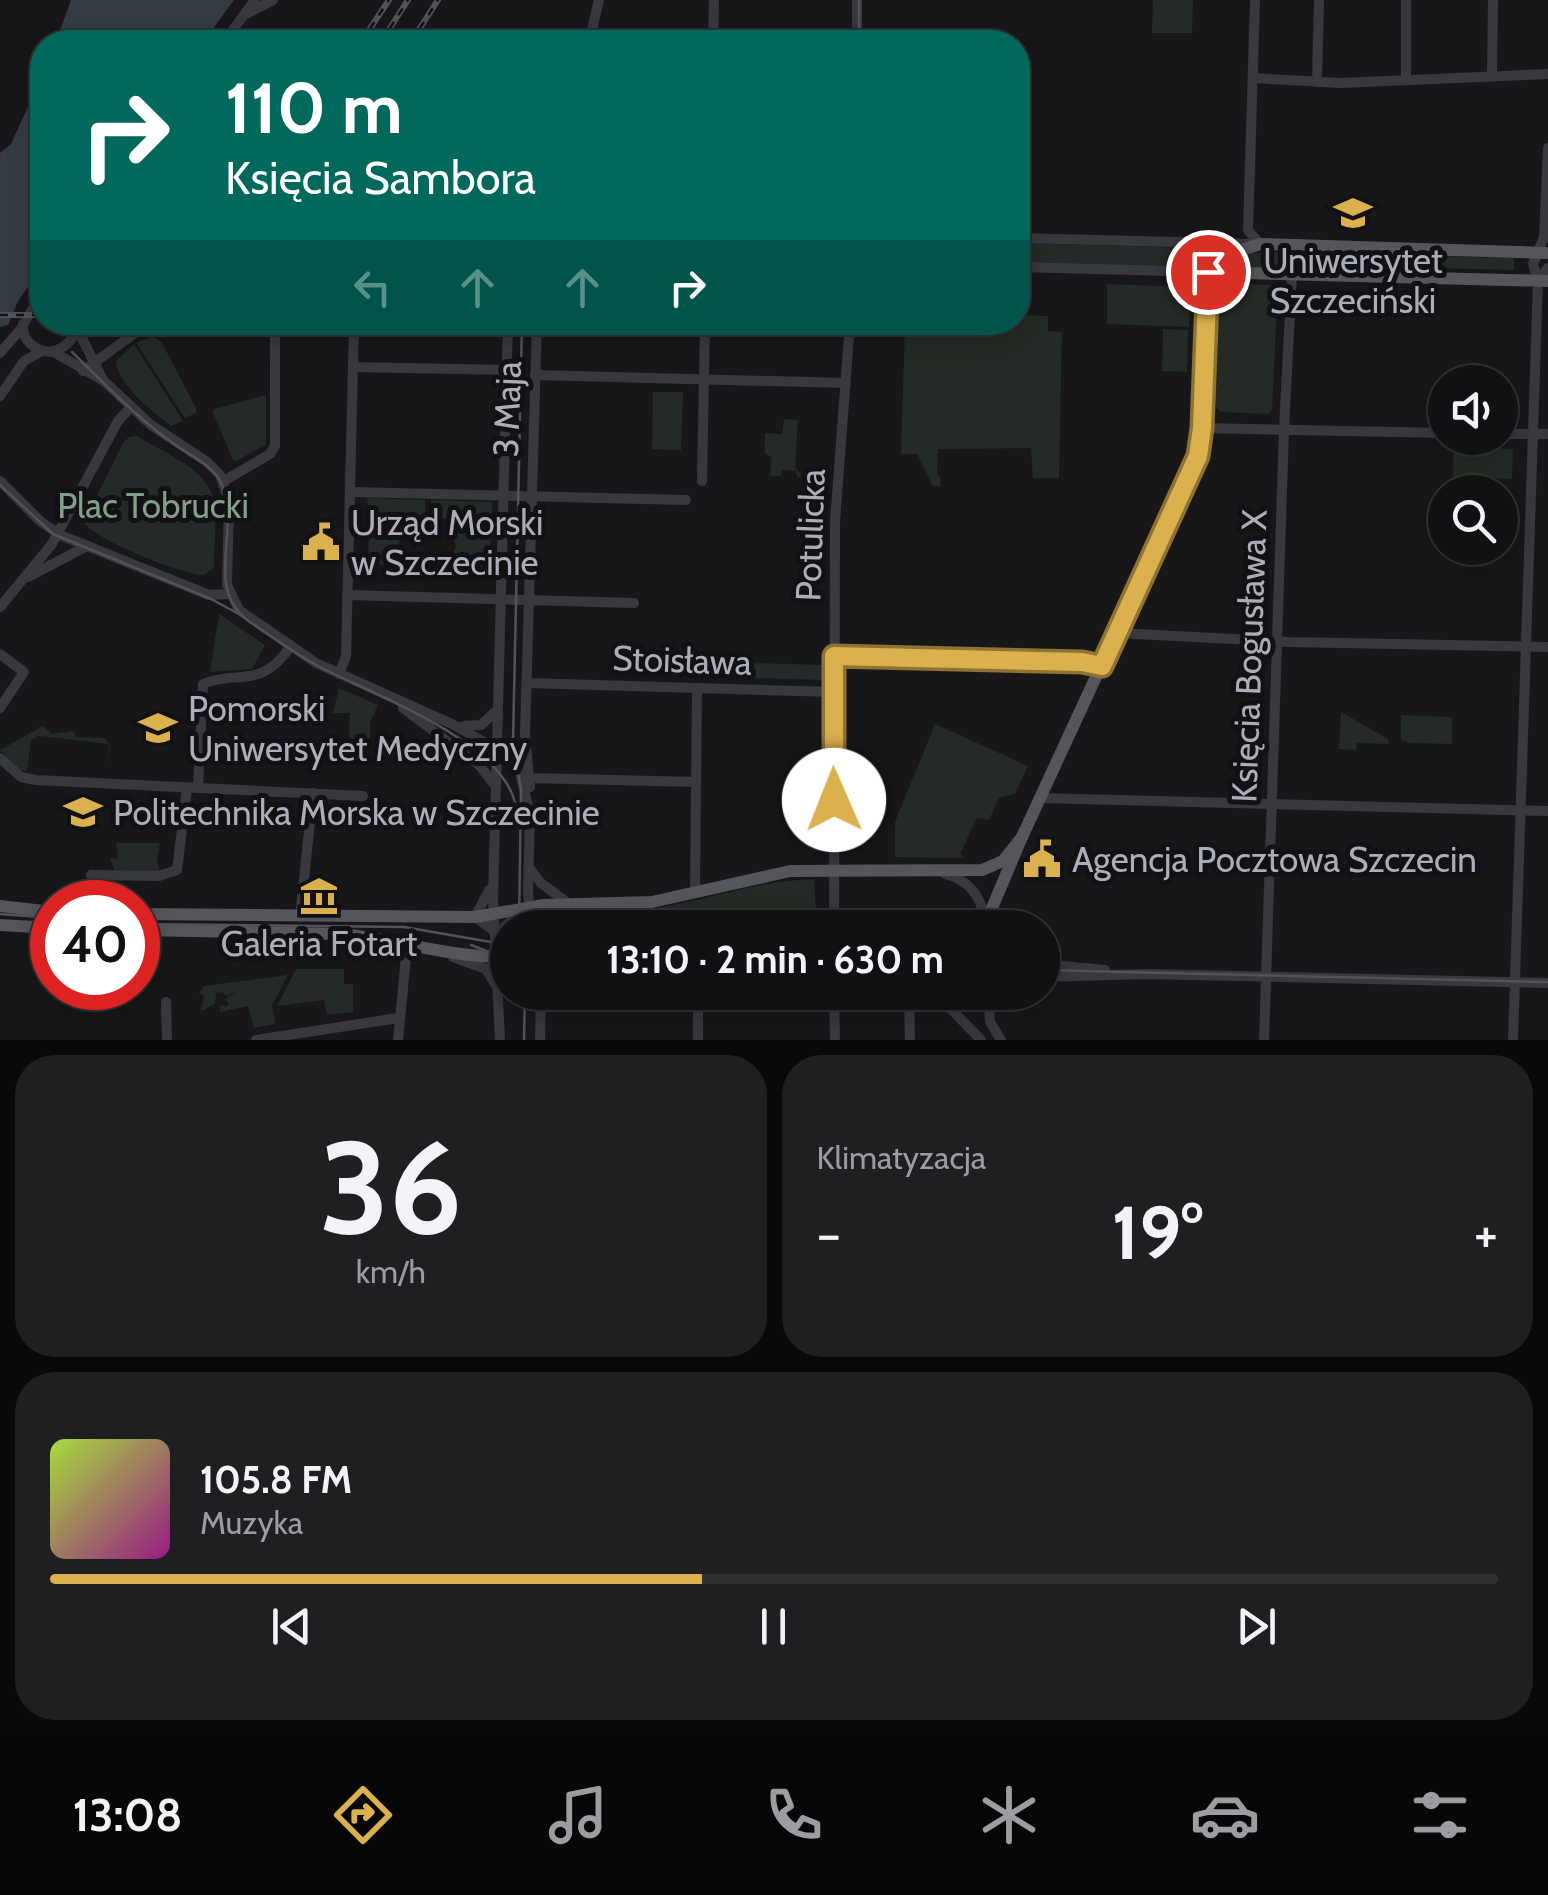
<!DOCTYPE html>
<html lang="pl">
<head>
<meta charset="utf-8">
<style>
  :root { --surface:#111113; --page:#1e1f21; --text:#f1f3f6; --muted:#9c9da0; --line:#303133; --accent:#dbb14d }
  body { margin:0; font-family:Cabin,sans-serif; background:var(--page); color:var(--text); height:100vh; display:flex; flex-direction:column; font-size:38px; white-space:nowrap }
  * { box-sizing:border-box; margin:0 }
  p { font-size:32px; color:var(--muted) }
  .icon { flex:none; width:55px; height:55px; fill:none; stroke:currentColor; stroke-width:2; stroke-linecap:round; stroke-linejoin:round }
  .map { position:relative; height:1040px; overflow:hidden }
  .panel { display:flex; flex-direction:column; gap:15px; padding:15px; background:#09090a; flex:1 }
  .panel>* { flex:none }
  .top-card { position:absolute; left:30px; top:30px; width:1000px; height:305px; border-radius:40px; box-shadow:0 5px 25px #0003,0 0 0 2px var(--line); background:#00695c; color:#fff; overflow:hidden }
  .tools { position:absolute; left:1428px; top:365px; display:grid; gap:20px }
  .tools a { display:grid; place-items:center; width:90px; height:90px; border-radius:50%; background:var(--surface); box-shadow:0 5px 25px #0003,0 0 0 2px var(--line); font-size:50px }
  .speed { position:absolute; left:30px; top:880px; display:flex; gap:20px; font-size:50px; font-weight:700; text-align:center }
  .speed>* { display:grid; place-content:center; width:130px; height:130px; border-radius:50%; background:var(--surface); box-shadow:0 5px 25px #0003,0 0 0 2px var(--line); line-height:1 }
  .speed .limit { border:15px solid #d22; background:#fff; color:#111 }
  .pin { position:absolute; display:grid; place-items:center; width:85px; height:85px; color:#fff; margin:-42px; border:5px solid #fff; border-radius:50%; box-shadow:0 2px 10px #0007 }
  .me { position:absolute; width:110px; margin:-55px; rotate:359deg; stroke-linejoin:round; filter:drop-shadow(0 0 8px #0008) }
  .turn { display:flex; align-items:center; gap:35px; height:210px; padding:0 30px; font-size:45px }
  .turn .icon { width:130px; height:130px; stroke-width:2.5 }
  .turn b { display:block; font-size:70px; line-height:85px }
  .lanes { display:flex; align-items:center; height:95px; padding:0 30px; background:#0003; justify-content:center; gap:50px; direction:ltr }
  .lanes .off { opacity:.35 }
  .big { font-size:75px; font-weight:700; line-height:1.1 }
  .panel .tile { flex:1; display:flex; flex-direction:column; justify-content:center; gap:15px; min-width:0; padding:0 35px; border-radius:40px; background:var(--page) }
  .panel .dial { align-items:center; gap:0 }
  .dial b { font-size:130px; line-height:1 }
  .song { display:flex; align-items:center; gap:30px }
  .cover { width:120px; height:120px; border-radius:15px; background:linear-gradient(135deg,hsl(80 70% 55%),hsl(310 70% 35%)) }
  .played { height:10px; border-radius:5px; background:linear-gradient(90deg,var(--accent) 45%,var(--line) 45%) }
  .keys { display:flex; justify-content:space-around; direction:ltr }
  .heat { display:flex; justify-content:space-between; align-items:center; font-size:55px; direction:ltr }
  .panel .tiles { flex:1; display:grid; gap:15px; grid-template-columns:1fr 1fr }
  .tile:last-child { grid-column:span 2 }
  .trip { position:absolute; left:490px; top:910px; width:570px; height:100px; border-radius:50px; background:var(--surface); box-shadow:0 5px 25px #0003,0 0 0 2px var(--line); font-weight:700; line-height:100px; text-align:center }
  .tab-bar { display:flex; height:160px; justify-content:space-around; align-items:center; background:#070708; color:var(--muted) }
  .tab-bar .icon { width:70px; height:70px }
  .tab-bar .selected { color:var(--accent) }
  .tab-bar b { font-size:45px; color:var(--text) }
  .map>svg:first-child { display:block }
  .green { fill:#242a25 }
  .water { fill:#343b42 }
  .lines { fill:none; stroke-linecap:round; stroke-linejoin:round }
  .minor { stroke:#38393d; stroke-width:10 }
  .major { stroke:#55565c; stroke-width:12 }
  .tram { stroke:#525358; stroke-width:2.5 }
  .rail-casing { stroke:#525358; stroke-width:6 }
  .rail { stroke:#121214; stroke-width:2.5; stroke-dasharray:8; stroke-linecap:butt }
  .route-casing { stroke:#8e7332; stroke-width:25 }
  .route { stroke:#dbb14d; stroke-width:18 }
  .labels { text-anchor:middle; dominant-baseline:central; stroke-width:10; stroke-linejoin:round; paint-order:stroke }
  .poi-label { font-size:35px; fill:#abaeb7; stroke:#121214; text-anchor:start }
  .street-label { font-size:35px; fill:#abaeb7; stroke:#121214 }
  .park-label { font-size:35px; fill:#849f87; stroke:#121214 }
</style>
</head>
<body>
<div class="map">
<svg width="1548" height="1040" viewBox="0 0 1548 1040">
  <rect width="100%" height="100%" fill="#171719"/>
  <g class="green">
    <polygon points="1153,0 1193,0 1192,33 1152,33"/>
    <polygon points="1018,243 1193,248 1182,267 1018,263"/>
    <polygon points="1276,252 1514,258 1514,270 1358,266 1357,271 1222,267 1222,263 1245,253"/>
    <polygon points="1227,283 1271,285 1275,289 1277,305 1272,410 1268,414 1221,412 1215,406 1218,290"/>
    <polygon points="1107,284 1190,287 1189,327 1107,324"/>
    <polygon points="1018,315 1048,316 1048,331 1062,332 1059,478 1033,478 1031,448 938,449 937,476 940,477 941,486 933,486 917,454 901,454 905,323 1018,322"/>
    <polygon points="1163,329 1188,330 1187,372 1162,371"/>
    <polygon points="153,336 162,343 196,408 196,413 185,418 136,343"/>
    <path d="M 134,344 L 183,421 L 171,426 C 153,412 117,384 116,361 Z"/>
    <polygon points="653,392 683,392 681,450 652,449"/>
    <polygon points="266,395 266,445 234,462 213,413 214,409"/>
    <polygon points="784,419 798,420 795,467 801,475 798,478 796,471 782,470 781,476 770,476 771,458 765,452 765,433 782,434"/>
    <path d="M 137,436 C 160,451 204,467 212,495 C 219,516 213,545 214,568 L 203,575 C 181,574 94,540 84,522 L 123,443 L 129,437 Z"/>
    <polygon points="1454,447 1513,449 1512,479 1453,477"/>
    <polygon points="367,498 425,500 425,517 371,517"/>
    <polygon points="431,500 492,502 492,518 433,519"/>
    <polygon points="369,523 406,524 398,545 405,565 368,564"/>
    <polygon points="449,525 491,527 490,567 448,566 456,547"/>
    <polygon points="219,614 265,645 252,669 210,672"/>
    <polygon points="711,662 825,665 825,680 711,677"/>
    <polygon points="339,688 378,705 370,722 370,739 366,745 332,743 332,740 349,740 350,713 333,713"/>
    <polygon points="1341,712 1388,739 1389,744 1357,743 1356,750 1339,749"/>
    <polygon points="1401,715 1452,717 1452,744 1409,743 1401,739"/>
    <polygon points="935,724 1028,766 1015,794 999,798 989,820 977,818 960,854 964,858 895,857 895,822"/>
    <polygon points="43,726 52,734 74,731 76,737 104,738 110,745 108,766 109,744 39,736 31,740 27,771 20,770 0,750"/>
    <polygon points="116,843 160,843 157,860 160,872 115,871 110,859 118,858"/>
    <path d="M 814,879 L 817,927 L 708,927 L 702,914 L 680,920 L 615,916 L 615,912 C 683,910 746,881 814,879 Z"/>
    <polygon points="296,969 344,969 344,984 353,984 353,1012 327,1015 324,1000 277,1006"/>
    <polygon points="288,975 272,1005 275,1024 254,1028 248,1006 220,1012 221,1004 226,1007 229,1004 225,999 239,989 227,996 222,992 216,993 215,1004 201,1011 204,996 199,993 204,986"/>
  </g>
  <g class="water">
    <polygon points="71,0 234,0 203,42 56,42"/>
    <polygon points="42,76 42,267 18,301 8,325 0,327 0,153 11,144"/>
  </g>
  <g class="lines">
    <g class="minor">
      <polyline points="1255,0 1248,230 1260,244"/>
      <polyline points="1406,0 1406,79"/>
      <polyline points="246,14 273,0"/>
      <polyline points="224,42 255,0"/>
      <polyline points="589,42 599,0"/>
      <polyline points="713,42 714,0"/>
      <polyline points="857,42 857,0"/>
      <polyline points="1492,76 1493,0"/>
      <polyline points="1253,78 1340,83 1548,74"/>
      <polyline points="1317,82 1319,0"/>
      <polyline points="1018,238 1254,244"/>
      <polyline points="1018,267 1208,272"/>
      <polyline points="1538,280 1548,268"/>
      <path d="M 23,324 C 22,341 34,350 50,352 C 66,349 76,338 77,322"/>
      <polyline points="77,328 103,380"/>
      <polyline points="52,351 104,381 151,425 207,462 220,475 229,502 227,585 239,610 316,663 452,724 504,753 520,773 530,814"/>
      <polyline points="0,353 20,330 42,293"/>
      <polyline points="353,367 507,370"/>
      <polyline points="83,371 150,322"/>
      <polyline points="535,375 846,383"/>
      <polyline points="0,396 24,361 42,351"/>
      <polyline points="1202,428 1445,433"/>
      <polyline points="1500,434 1548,434"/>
      <polyline points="0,481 40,521 60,535 209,595 229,594"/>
      <polyline points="224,481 270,454 275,446 275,322"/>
      <polyline points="702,481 705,322"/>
      <polyline points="350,492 686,500"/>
      <polyline points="28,577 87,546"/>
      <polyline points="347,595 634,603"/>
      <polyline points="0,607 52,544 118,421 131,407"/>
      <polyline points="1117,633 1289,642 1548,647"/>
      <polyline points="0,654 24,672 0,708"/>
      <polyline points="834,656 1082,662 1102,665"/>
      <polyline points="339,674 346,656 354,322"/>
      <polyline points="528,683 834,692"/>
      <polyline points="403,708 480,766 493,783"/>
      <polyline points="463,726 481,725 495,712"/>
      <polyline points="0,758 21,777 36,780 363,796"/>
      <polyline points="529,778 696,782"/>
      <polyline points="530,787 525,735 537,322"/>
      <path d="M 198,788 L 203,684 C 238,669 260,691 291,646"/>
      <polyline points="1040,798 1548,811"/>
      <polyline points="530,809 528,892 531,928"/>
      <polyline points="530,869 541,883 569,904"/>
      <path d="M 945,874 C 970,880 981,897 986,922"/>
      <polyline points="91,875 159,876 177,870 187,788"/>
      <polyline points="489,890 475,917 508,941"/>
      <polyline points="695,892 697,688"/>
      <polyline points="300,917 313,793"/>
      <polyline points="834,928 835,522 850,322"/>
      <polyline points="498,937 505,926 529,907"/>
      <polyline points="453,957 486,969 495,984"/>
      <polyline points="1042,964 1105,970"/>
      <polyline points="1042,977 1145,974 1548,983"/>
      <polyline points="834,992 835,1040"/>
      <polyline points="988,992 990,1022 1001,1040"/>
      <polyline points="909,999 910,1040"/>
      <polyline points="927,999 950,1008 981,1040"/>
      <polyline points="942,1000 961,999 979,992"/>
      <polyline points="166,1002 167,1040"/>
      <polyline points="256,1040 398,1018"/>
      <polyline points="398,1040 407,946"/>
      <polyline points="500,1040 493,899 508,322"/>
      <polyline points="540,1040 541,992"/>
      <polyline points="698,1040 698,1009 703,1002 772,1002 780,992"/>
      <polyline points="1264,1040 1284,429 1292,274"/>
      <polyline points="1513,1040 1538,280 1533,264 1544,237 1548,148"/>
    </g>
    <g class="major">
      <polyline points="1208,272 1226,255 1260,244 1548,253"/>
      <polyline points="1208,272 1548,281"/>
      <polyline points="0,906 52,912"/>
      <polyline points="138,914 475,917 544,905 652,902 790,871 982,870 1003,861 1022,837"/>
      <polyline points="0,925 52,928"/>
      <polyline points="987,928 992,908 1022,837 1198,456 1202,428 1208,272"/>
      <path d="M 138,930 L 341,934 C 397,939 450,958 508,957"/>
      <path d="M 820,992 C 856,1001 922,1006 956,992"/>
    </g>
    <g class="tram">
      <polyline points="859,42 859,0"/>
      <path d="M 72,352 C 109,388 142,424 186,452 C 201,461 217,470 223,487 C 240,533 203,589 250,622 C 273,637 296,655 320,667 C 373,695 509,743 516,809"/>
      <polyline points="0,485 53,534 211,599 239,614"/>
      <polyline points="0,914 52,918"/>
      <polyline points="138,924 404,927 508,945"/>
      <polyline points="519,928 521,789 513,742 522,322"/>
      <polyline points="471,945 492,953 508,972"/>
      <polyline points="1042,970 1548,982"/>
      <polyline points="524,1040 525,992"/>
    </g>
    <g class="rail-casing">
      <g id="rail">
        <polyline points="361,42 389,0"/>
        <polyline points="381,42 408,0"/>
        <polyline points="411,42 438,0"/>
        <polyline points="0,315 42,315"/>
      </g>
    </g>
    <use href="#rail" class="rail"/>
  </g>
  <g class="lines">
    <g class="route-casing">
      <polyline id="route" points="834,800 834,656 1082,662 1102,666 1198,456 1202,428 1208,272"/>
    </g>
    <use href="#route" class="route"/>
  </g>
  <defs>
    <g id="university-bare" transform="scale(3)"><path d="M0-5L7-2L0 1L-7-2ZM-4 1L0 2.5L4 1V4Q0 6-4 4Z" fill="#dbb14d" stroke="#121214" stroke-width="2.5" paint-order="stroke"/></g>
    <g id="civic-bare" transform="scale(3)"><path d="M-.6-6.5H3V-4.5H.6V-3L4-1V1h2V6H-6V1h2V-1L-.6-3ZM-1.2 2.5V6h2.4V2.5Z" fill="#dbb14d" stroke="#121214" stroke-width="2.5" paint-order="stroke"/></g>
    <g id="museum-bare" transform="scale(3)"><path d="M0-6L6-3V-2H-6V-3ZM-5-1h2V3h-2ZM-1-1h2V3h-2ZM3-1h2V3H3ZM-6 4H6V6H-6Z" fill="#dbb14d" stroke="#121214" stroke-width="2.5" paint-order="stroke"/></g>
  </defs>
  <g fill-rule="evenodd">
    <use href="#university-bare" x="1353" y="213"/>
    <use href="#civic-bare" x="321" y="542"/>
    <use href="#university-bare" x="158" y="728"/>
    <use href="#university-bare" x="83" y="812"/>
    <use href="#civic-bare" x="1042" y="859"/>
    <use href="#museum-bare" x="319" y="896"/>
  </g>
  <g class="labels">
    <g class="poi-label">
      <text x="1353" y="260" text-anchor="middle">Uniwersytet<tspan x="1353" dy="40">Szczeciński</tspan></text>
      <text x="351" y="522">Urząd Morski<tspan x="351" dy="40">w Szczecinie</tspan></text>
      <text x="188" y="708">Pomorski<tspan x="188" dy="40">Uniwersytet Medyczny</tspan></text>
      <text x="113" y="812">Politechnika Morska w Szczecinie</text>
      <text x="1072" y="859">Agencja Pocztowa Szczecin</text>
      <text x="319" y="943" text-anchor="middle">Galeria Fotart</text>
    </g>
    <g class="street-label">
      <text transform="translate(507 409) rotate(-88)">3 Maja</text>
      <text transform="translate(810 535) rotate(-88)">Potulicka</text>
      <text transform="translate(1249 656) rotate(-88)">Księcia Bogusława X</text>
      <text transform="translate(682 660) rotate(2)">Stoisława</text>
    </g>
    <g class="park-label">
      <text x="153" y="505">Plac Tobrucki</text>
    </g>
  </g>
</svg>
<div class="tools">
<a><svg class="icon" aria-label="sound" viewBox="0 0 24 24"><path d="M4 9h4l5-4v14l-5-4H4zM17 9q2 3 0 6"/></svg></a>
<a><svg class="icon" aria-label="search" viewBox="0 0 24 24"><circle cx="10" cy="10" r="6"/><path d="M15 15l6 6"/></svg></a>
</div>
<div class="speed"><div class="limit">40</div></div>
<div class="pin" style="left:1208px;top:272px;background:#d93025"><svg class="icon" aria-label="arrive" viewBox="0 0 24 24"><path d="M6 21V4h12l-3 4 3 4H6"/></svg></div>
<svg class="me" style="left:834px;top:800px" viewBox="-20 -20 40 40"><circle r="19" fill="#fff"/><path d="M0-13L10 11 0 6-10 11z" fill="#dbb14d"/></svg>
<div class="trip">13:10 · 2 min · 630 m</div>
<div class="top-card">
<div class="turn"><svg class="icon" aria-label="right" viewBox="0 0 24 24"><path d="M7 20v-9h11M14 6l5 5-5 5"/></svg><div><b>110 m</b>Księcia Sambora</div></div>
<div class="lanes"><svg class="icon off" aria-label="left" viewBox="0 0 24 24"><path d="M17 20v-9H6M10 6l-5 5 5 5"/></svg><svg class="icon off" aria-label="ahead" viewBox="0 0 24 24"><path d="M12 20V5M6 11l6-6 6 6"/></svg><svg class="icon off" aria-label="ahead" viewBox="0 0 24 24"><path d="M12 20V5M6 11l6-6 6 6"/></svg><svg class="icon" aria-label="right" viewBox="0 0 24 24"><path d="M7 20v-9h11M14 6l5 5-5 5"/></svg></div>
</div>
</div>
<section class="panel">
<div class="tiles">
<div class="tile dial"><b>36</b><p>km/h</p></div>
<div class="tile"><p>Klimatyzacja</p>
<div class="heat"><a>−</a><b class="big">19°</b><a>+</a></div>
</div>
<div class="tile">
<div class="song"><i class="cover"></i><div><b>105.8 FM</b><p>Muzyka</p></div></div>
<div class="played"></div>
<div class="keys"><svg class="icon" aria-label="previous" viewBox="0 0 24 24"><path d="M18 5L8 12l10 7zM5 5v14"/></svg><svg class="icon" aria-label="pause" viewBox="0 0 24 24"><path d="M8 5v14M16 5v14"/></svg><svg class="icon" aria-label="next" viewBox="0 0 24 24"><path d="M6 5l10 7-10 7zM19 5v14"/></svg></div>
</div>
</div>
</section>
<nav class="tab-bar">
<b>13:08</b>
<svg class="icon selected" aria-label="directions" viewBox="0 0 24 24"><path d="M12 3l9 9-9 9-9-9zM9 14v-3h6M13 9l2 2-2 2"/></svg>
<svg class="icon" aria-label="music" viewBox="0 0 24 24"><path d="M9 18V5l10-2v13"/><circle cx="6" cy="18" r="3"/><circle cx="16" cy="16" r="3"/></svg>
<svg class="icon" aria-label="phone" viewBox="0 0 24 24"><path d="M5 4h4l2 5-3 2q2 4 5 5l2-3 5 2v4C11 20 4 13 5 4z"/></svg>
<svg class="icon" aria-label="climate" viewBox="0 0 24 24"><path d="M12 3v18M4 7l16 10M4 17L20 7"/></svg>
<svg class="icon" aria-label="car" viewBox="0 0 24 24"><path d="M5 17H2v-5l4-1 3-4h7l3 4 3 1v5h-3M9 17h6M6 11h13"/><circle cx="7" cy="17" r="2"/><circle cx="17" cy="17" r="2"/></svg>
<svg class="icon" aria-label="filters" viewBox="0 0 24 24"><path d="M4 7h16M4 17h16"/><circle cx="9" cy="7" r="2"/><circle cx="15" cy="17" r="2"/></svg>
</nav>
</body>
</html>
